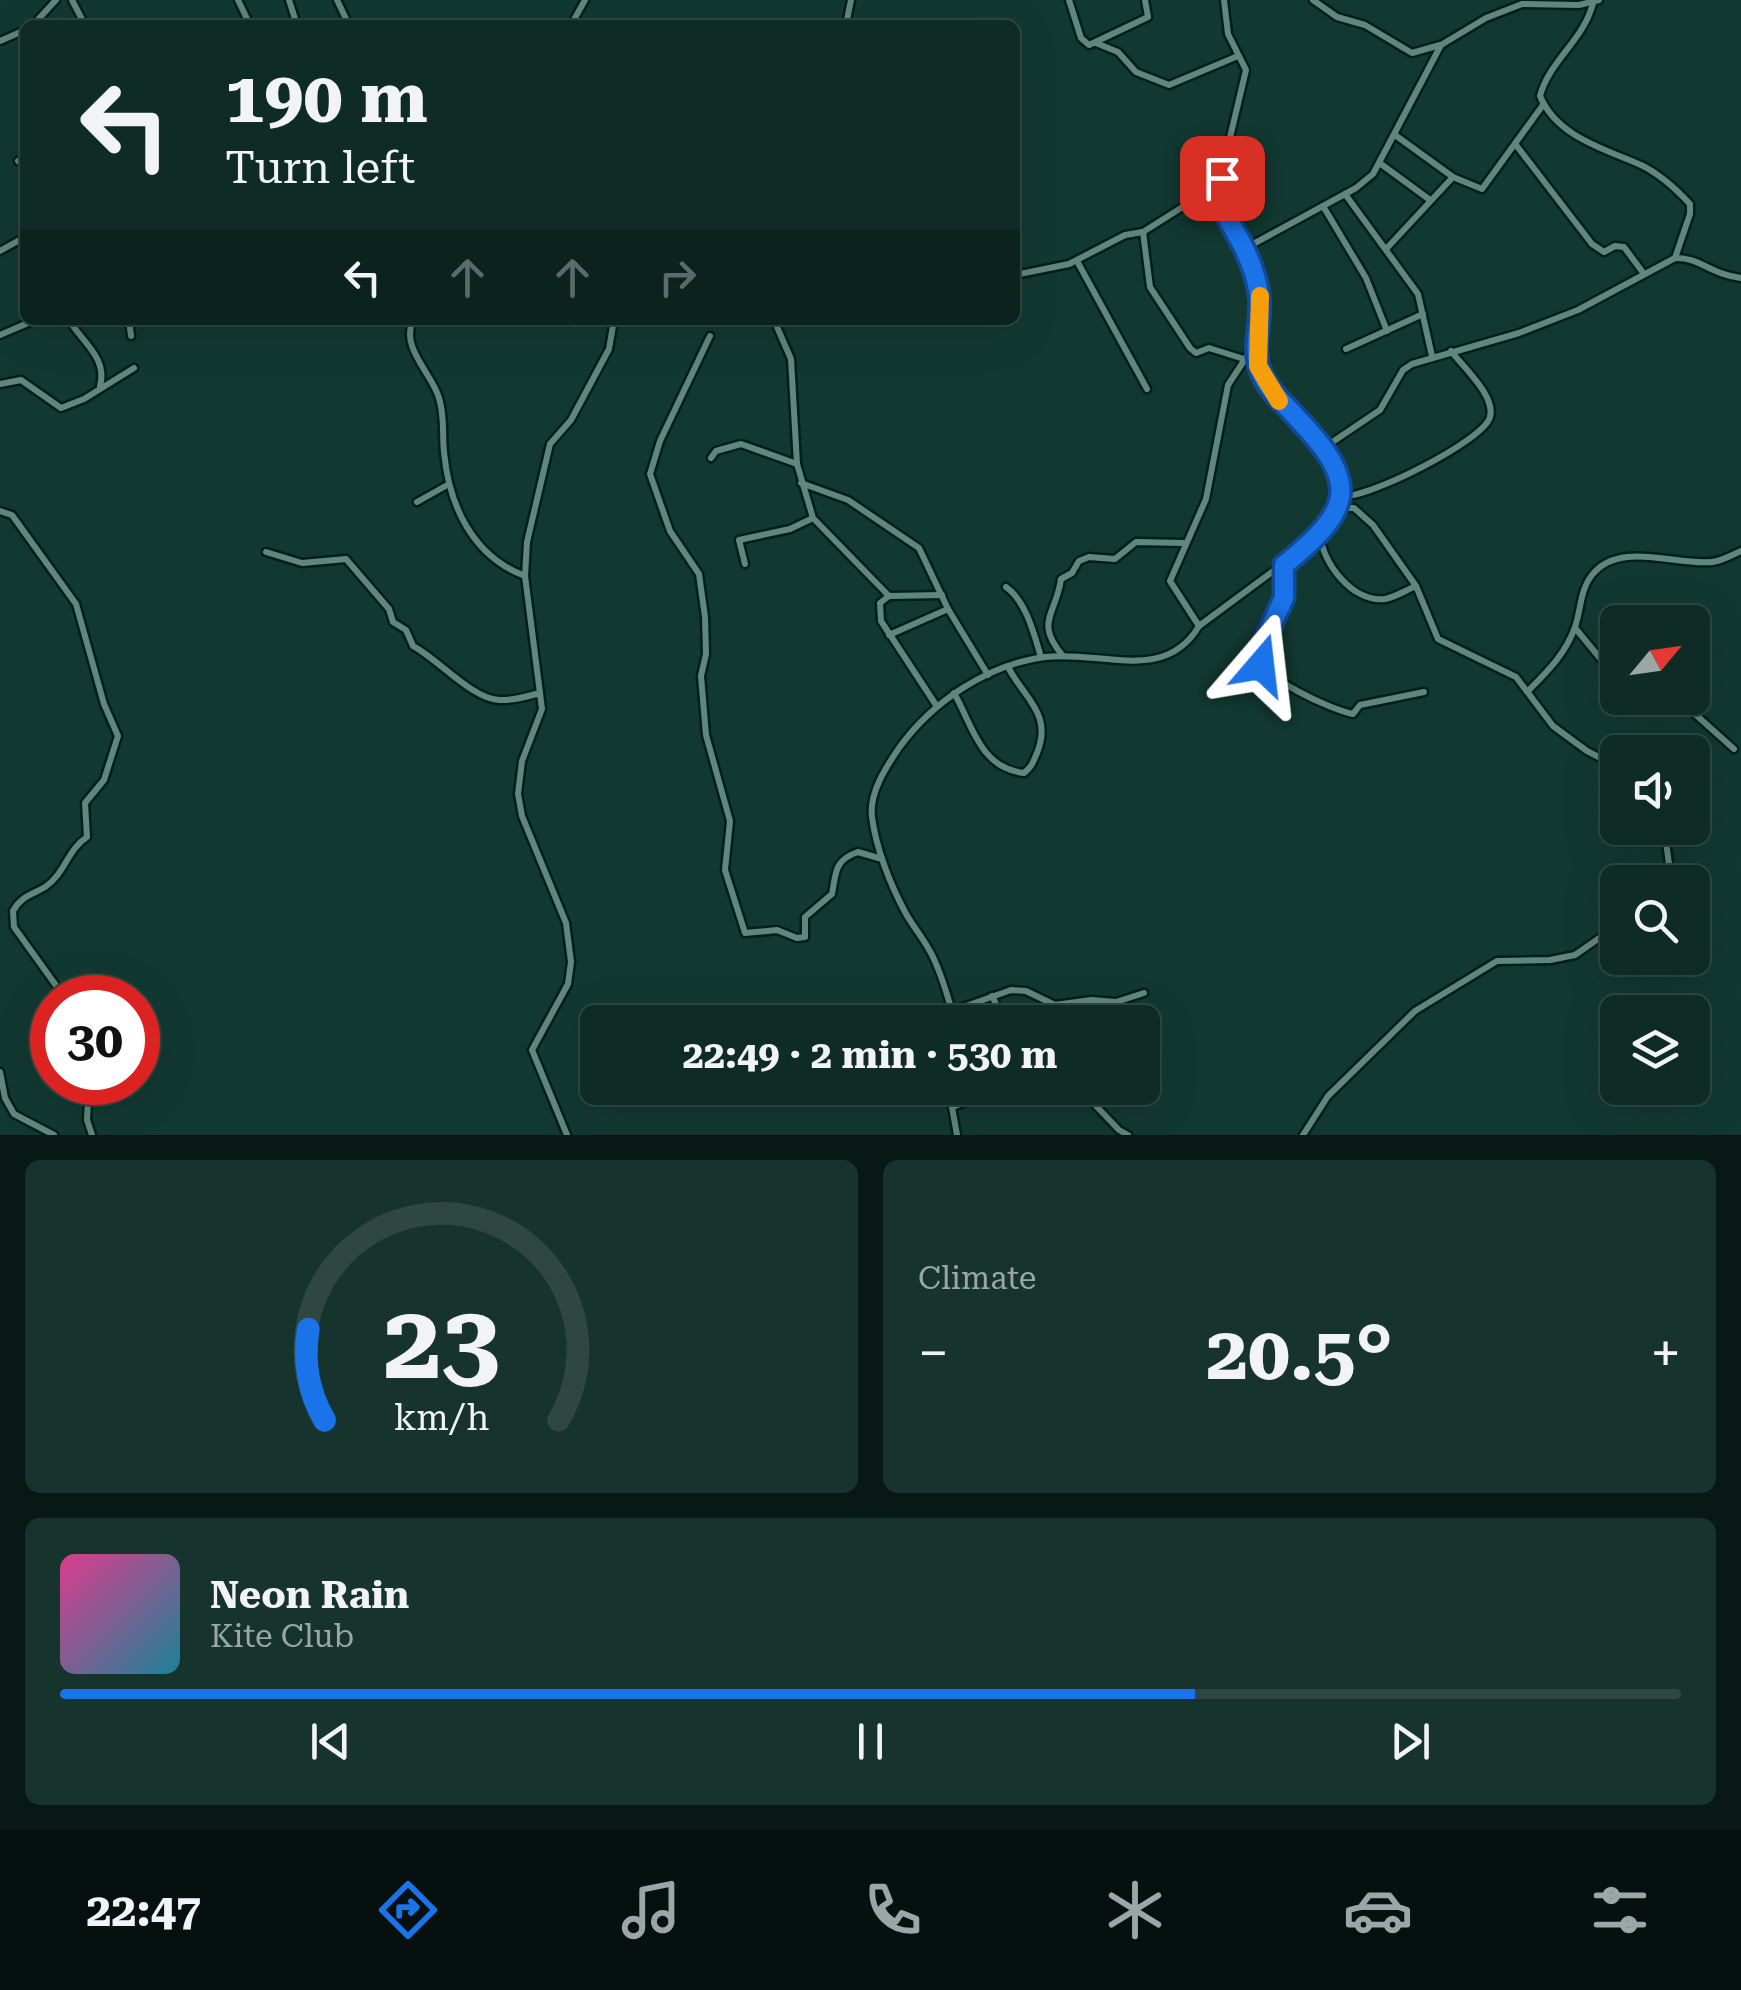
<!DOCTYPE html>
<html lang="en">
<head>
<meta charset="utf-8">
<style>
  :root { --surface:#0e2b25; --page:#17332d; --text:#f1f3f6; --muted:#9ba7a7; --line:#2e4742; --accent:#1a73e8 }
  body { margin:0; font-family:"Roboto Serif",serif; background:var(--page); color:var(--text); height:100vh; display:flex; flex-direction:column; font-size:38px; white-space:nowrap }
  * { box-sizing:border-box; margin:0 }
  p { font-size:32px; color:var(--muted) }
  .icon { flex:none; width:55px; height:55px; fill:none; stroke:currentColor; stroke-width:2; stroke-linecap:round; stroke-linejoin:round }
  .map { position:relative; height:1135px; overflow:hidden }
  .details { display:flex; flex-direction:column; gap:25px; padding:25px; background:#081814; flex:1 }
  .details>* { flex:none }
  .guide { position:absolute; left:20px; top:20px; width:1000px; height:305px; border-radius:15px; box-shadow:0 10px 40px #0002,0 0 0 2px var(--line); background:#0e2b25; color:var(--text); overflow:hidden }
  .needle { width:65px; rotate:61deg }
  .fabs { position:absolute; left:1600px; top:605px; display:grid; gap:20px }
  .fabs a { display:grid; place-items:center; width:110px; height:110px; border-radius:15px; background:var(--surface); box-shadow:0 10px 40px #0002,0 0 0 2px var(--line); font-size:50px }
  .speed { position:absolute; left:30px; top:975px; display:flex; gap:20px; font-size:50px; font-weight:700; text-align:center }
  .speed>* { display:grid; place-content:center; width:130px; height:130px; border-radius:50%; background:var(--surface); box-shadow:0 10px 40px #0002,0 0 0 2px var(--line); line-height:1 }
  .speed .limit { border:15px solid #d22; background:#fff; color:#111 }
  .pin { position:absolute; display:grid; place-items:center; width:85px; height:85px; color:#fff; margin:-42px; border-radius:20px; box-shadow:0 5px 15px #0006 }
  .me { position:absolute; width:110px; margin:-55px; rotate:17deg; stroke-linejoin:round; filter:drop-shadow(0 0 8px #0008) }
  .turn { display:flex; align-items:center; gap:35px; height:210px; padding:0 40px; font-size:45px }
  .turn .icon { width:130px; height:130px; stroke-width:2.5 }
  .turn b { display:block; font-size:70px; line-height:85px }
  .lanes { display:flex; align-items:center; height:95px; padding:0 40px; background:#0003; justify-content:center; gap:50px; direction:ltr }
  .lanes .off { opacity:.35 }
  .big { font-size:75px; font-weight:700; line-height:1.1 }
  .details .card { flex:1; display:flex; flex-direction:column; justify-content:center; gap:15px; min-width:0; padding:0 35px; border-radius:15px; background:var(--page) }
  .details .dial { align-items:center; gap:0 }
  .dial svg { height:260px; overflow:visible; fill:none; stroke:var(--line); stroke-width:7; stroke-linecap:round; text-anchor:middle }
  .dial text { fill:var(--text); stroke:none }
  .song { display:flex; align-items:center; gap:30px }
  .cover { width:120px; height:120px; border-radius:15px; background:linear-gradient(135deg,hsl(330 70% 55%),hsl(190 70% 35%)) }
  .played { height:10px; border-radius:5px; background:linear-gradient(90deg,var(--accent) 70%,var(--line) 70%) }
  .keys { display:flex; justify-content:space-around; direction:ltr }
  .heat { display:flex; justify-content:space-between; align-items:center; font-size:55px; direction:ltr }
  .details .tiles { flex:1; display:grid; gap:25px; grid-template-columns:1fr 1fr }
  .card:last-child { grid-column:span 2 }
  .trip { position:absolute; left:580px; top:1005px; width:580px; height:100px; border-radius:15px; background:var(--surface); box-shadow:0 10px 40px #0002,0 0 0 2px var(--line); font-weight:700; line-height:100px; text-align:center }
  .menu { display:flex; height:160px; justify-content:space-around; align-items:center; background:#06110f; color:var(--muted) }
  .menu .icon { width:70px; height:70px }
  .menu .current { color:var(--accent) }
  .menu b { font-size:45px; color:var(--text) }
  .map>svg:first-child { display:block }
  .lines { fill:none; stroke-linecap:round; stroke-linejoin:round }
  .street-casing { stroke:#021f19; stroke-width:11 }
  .street { stroke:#60877d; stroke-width:6 }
  .route-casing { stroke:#114b97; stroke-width:25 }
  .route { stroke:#1a73e8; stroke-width:18 }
  .slow { stroke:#f59e0b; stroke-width:18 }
</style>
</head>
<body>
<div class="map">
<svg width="1741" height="1135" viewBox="0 0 1741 1135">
  <rect width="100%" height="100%" fill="#123931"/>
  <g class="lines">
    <g class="street-casing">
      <g id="street">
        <polyline points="72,0 85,25"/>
        <polyline points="238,0 250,25"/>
        <polyline points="289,0 297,25"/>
        <polyline points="337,0 349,25"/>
        <polyline points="1069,0 1081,38 1089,45 1148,17 1145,0"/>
        <polyline points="1313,0 1337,17 1365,25 1412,53 1440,45"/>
        <path d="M 1593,3 C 1584,40 1549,61 1540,96 C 1557,137 1605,149 1641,165 C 1660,174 1676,189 1690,204 L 1690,214 L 1675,258"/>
        <polyline points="33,25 56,0"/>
        <polyline points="571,25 585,0"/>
        <polyline points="846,25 851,0"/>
        <polyline points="0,41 25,30"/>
        <polyline points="1096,43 1118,52 1136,72 1169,85 1238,56"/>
        <polyline points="1395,135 1453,177 1482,189 1543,105"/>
        <polyline points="1516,145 1592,244 1604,252 1615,246 1624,247 1644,274"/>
        <polyline points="18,161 25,157"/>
        <polyline points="1381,164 1430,200"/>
        <polyline points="1345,194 1418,294 1432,356"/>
        <polyline points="1323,206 1366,278 1387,331"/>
        <polyline points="1143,232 1150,287 1190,348 1196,353 1209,348 1244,359"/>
        <polyline points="1387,248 1453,177"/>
        <polyline points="1244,249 1356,188 1373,174 1441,45 1486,18 1522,4 1579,5 1599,0"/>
        <polyline points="0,251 25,237"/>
        <polyline points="1077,261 1147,389"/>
        <polyline points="1015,275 1069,264 1125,235 1143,232 1219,184 1246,70 1228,34 1224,0"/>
        <path d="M 69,320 C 82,342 108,358 100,386"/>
        <polyline points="129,320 131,336"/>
        <path d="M 413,320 C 400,348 432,373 439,398 C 445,417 442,434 444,452 C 449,505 472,556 525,576"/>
        <polyline points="774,320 791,359 797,464 813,518 889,596 942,595"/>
        <polyline points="569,322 576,320"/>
        <polyline points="0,335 35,320"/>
        <path d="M 710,336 L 660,441 L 650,474 L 670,531 L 699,574 L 705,617 L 706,654 L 701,676 L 706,735 L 730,821 L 725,870 L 745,933 L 777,930 L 797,938 L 805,937 L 805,917 L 832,894 C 836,873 834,860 858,852 L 882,859"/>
        <polyline points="1346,349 1423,314"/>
        <polyline points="0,384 21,380 61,408 84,399 134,368"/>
        <path d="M 1322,449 L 1380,410 L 1403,370 L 1412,364 L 1519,333 L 1578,310 L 1675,258 C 1699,257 1712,275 1741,278"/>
        <polyline points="711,458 716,451 741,444 797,464"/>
        <polyline points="801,483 848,500 919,548 948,609 988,675"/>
        <path d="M 1341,496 C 1363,501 1484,441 1490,417 C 1496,396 1463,367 1451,351"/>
        <polyline points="417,502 449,484"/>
        <polyline points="1340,508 1354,508 1373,525 1416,586 1438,639 1516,677 1553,726 1587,751 1618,767"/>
        <path d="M 0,511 L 12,515 L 76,604 L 104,704 L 118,736 L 104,780 L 85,803 L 87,837 C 67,850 65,874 45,887 C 32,895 21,896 13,911 L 14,927 L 65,998"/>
        <path d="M 1320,534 C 1322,563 1353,603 1385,599 C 1396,597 1406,590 1416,586"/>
        <path d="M 266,552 L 302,563 L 346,559 L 389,609 L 393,622 L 406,630 L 413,646 C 438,659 473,700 500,700 C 513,701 528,696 540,693"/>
        <polyline points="745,564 739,540 790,529 813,518"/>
        <path d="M 1284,566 L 1283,602 L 1259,657 C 1265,680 1330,709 1353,714 L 1360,705 L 1424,692"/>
        <path d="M 1006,587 C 1026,601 1034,634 1041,657"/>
        <polyline points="889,596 880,603 881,621 936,705"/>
        <polyline points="1199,626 1170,581 1206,499 1228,385 1255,344"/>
        <polyline points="1576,629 1618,680"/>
        <polyline points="889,635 948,609"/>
        <path d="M 1063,656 C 1034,622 1056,615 1061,579 L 1072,573 L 1079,561 L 1089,557 L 1115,559 L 1136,542 L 1184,543"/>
        <path d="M 1529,690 C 1548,671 1566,653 1575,627 C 1581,610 1580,590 1592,575 C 1619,540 1676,566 1712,562 C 1722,561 1732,555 1741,551"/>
        <path d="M 954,693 C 973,726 980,768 1024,773 C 1032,767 1033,762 1037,753 C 1053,714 1024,698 1008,667"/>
        <polyline points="1677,698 1734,749"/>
        <polyline points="1664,828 1670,871 1665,882"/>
        <polyline points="992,996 1005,1022"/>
        <polyline points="952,1011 1011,990 1026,991 1055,1005 1091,1000 1116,1002 1144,993"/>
        <path d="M 955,1022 C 949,1000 943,978 933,957 C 925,940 913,927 905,912 C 890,884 876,848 872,817 C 869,793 886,767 899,748 C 932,702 988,664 1045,657 C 1100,650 1165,684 1199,626 L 1307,546 L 1340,508 C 1343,443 1289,428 1264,379 C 1250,351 1263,325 1260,296 C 1255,258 1230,223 1211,191"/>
        <polyline points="0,1072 5,1098 14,1114 54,1135"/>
        <polyline points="89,1082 87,1120 92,1135"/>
        <polyline points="955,1088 952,1107 957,1135"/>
        <polyline points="1079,1088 1119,1130 1128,1135"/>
        <polyline points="952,1107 1004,1088"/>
        <polyline points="567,1135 532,1050 568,984 571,962 566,923 522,816 518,794 522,761 542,709 525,576 527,542 550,444 571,420 609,349 614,320"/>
        <polyline points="1303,1135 1328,1096 1415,1011 1497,961 1550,960 1575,955 1618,925"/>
      </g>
    </g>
    <use href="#street" class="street"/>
  </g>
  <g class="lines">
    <g class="route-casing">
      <path id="route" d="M 1222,178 L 1211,191 C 1230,223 1254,257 1259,295 C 1263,320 1251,345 1260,370 C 1268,391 1283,402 1297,418 C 1363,486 1350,511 1284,565 L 1284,598 L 1260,650 L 1261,665"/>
    </g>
    <use href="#route" class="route"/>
    <polyline class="slow" points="1260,296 1258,366 1279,401"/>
  </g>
</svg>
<div class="fabs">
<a><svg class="needle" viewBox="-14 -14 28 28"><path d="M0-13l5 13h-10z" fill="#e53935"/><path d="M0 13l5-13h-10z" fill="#9ba7a7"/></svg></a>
<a><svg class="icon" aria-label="sound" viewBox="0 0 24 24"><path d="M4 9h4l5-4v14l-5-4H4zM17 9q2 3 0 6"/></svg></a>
<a><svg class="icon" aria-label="search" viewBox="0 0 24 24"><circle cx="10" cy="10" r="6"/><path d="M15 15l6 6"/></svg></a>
<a><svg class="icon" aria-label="layers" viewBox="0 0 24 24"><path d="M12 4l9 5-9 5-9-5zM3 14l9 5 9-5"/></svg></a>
</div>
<div class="speed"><div class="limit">30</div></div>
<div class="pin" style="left:1222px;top:178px;background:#d93025"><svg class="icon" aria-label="arrive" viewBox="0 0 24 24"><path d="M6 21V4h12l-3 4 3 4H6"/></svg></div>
<svg class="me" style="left:1261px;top:665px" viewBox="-20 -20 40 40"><path d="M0-17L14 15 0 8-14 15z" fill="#1a73e8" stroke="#fff" stroke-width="4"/></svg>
<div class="trip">22:49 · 2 min · 530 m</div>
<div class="guide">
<div class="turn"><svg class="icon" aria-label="left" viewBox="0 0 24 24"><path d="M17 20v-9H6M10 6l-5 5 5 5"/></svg><div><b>190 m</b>Turn left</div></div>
<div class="lanes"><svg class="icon" aria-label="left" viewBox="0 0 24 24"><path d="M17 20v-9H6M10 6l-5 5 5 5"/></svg><svg class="icon off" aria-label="ahead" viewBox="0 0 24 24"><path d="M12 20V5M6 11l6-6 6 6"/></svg><svg class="icon off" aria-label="ahead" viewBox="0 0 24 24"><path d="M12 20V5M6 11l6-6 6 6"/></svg><svg class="icon off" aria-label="right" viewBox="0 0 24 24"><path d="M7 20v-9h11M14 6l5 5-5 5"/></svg></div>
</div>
</div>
<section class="details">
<div class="tiles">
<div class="card dial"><svg viewBox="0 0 100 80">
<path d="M14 69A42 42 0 1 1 86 69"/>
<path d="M14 69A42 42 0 0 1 9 41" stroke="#1a73e8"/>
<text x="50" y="56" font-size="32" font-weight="700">23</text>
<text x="50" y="72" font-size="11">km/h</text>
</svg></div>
<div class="card"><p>Climate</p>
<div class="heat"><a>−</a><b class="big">20.5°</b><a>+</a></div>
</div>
<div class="card">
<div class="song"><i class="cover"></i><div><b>Neon Rain</b><p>Kite Club</p></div></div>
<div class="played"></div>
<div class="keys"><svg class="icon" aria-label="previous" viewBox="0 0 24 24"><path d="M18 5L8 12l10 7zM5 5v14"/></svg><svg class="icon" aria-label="pause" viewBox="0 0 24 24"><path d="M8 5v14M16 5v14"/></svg><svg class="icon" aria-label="next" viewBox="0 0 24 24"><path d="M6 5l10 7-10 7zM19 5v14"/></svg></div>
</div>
</div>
</section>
<nav class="menu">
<b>22:47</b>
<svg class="icon current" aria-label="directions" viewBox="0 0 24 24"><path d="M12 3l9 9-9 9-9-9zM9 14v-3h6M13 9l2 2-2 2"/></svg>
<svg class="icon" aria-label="music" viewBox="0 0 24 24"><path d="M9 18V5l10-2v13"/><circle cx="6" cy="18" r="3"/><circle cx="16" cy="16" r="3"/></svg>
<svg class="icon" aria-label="phone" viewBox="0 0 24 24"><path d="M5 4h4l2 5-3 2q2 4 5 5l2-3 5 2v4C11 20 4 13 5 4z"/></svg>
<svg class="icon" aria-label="climate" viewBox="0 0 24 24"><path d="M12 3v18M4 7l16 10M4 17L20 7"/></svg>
<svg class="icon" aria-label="car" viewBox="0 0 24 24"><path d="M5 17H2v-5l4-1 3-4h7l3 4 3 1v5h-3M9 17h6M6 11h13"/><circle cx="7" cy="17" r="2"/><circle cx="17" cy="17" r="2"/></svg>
<svg class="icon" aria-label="filters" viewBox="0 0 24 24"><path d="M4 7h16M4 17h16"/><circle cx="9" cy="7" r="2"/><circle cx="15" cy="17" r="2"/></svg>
</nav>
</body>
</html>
